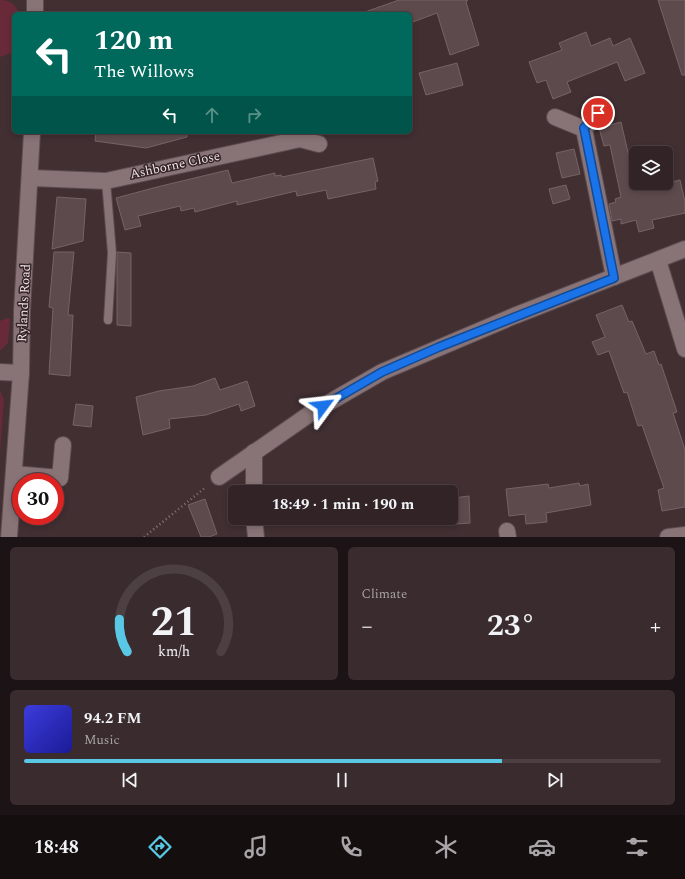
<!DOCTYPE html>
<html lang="en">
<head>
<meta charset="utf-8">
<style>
  :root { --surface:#312326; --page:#392b2e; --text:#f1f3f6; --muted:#a8a4a7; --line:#4c4043; --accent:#59c8e4 }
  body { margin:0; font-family:Spectral,serif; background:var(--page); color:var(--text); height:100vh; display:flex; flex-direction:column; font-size:15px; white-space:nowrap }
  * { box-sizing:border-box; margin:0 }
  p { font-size:13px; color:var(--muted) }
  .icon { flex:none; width:22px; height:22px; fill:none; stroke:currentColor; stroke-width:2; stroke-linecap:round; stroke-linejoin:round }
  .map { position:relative; height:537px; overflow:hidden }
  .details { display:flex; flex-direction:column; gap:10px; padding:10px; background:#1b1315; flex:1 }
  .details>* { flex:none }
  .hud { position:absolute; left:12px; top:12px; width:400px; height:122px; border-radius:6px; box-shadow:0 2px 6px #0003,0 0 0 1px var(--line); background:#00695c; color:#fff; overflow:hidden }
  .buttons { position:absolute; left:629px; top:146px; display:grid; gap:8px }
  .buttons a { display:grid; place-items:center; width:44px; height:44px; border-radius:6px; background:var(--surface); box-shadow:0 2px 6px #0003,0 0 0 1px var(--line); font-size:20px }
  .speed { position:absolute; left:12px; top:473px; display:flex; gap:8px; font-size:20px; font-weight:700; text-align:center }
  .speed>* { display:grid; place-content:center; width:52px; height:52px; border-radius:50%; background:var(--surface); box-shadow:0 2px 6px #0003,0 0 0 1px var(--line); line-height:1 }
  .speed .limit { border:6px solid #d22; background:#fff; color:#111 }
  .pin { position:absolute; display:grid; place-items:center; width:34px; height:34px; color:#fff; margin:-17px; border:2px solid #fff; border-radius:50%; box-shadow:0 1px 4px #0007 }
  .me { position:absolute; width:44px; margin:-22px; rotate:60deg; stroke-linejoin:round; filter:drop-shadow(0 0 3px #0008) }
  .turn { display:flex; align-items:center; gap:14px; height:84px; padding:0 16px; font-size:18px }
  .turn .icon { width:52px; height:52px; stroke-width:2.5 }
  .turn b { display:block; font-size:28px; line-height:34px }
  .lanes { display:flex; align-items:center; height:38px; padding:0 16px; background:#0003; justify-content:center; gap:20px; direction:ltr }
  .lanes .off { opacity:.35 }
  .big { font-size:30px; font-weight:700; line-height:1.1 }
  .details .widget { flex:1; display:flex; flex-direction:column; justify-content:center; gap:6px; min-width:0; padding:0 14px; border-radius:6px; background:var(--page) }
  .details .dial { align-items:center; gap:0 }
  .dial svg { height:104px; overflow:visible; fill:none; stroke:var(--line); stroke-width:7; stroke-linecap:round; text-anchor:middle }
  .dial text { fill:var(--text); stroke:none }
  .song { display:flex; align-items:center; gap:12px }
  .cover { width:48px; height:48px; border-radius:6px; background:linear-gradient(135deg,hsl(240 70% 55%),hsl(240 70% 35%)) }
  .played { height:4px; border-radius:2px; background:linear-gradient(90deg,var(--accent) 75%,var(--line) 75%) }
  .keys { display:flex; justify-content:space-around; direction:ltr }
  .heat { display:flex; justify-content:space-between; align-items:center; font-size:22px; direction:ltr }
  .details .tiles { flex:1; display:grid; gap:10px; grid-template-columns:1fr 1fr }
  .widget:last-child { grid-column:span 2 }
  .trip { position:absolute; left:228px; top:485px; width:230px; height:40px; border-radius:6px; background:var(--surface); box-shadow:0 2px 6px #0003,0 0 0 1px var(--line); font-weight:700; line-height:40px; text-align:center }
  .tabs { display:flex; height:64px; justify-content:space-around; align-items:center; background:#140e0f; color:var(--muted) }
  .tabs .icon { width:28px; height:28px }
  .tabs .current { color:var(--accent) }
  .tabs b { font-size:18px; color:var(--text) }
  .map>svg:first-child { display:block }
  .green { fill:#682a39 }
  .building { fill:#5d4a4d; stroke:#776366 }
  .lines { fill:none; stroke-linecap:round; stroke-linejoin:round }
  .lane-casing { stroke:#5b4c4f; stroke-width:10 }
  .street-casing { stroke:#5b4c4f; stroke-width:18 }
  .path { stroke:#857678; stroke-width:2.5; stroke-dasharray:1 3; stroke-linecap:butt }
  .lane { stroke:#887376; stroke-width:8 }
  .street { stroke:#887376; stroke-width:16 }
  .route-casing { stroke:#114b97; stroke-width:10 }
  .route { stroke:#1a73e8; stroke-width:7 }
  .labels { text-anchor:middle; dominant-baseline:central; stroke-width:3; stroke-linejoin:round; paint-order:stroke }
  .street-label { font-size:13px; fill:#eee2e4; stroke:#362528 }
</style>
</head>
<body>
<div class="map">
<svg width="685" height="537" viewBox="0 0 685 537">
  <rect width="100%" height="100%" fill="#412f32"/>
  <g class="green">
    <path d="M 0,0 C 10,0 16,4 19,14 L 14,14 L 14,52 L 0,57 Z"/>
    <polygon points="7,318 10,319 10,321 8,343 0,351 0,321"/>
    <polygon points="0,390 4,400 0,452"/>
  </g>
  <g class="building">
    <polygon points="399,0 468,0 466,2 479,45 450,55 437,13 410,23 410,14 365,14 365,12"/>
    <polygon points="658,0 685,0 685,75 682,75"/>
    <polygon points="586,32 591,46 610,38 613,46 630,38 645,73 625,81 617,62 567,82 571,92 553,99 546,80 537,83 529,62 562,50 559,43"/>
    <polygon points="457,63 463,85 426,95 419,73"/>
    <polygon points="621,122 635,183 668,183 680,180 685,202 685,213 652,220 654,228 639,232 636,220 621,224 621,219 612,221 609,204 616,202 615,199 621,197 610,145 604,146 599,128"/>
    <polygon points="96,132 187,132 187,137 146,148 95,141"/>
    <polygon points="574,149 580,174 562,178 556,153"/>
    <polygon points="373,158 378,181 375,182 376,189 328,199 326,190 297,196 296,191 237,205 237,201 195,212 194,208 181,211 180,206 138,216 141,226 125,230 116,198 157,187 228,170 232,183 275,173 275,176 281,175 282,177"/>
    <polygon points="566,185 570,199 553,204 549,189"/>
    <polygon points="57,197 86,199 83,241 52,249"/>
    <polygon points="54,252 74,252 68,315 73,315 70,376 49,374 53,308 49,307"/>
    <polygon points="117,252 131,253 131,326 117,325"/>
    <polygon points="622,305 629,322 632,321 646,354 654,351 659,365 661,364 677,412 673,413 685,450 685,507 662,511 658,490 664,488 642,425 638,426 627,392 624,393 609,351 598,355 592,342 605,337 596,315"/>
    <polygon points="215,378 220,390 247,381 255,406 241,411 239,404 206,415 169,419 170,428 143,435 136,397 159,391 193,386"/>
    <polygon points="76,404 93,406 91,427 73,425"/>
    <polygon points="579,483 580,486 588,484 591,505 546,513 547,522 526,524 525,514 509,516 506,489 548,484 549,488"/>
    <polygon points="469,496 470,523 456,524 453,498"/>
    <polygon points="205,499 217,534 209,537 201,537 188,505"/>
  </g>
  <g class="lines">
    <g class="lane-casing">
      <polyline id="lane" points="106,181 112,253 108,320"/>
    </g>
    <g class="street-casing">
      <g id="street">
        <polyline points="35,14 35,0"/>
        <polyline points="598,113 584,129 614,277"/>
        <polyline points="555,117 584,129"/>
        <polyline points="31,178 106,181 300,139 319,144"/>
        <polyline points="658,260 685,349"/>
        <polyline points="0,372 21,373"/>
        <polyline points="14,474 60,478 63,445"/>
        <polyline points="219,477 311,413 382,372 514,316 685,249"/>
        <polyline points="254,492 254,452"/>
        <polyline points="254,518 256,537"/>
        <polyline points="507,531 508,537"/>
        <polyline points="9,537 21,373 22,311 32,132"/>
        <polyline points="668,537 685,535"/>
      </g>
    </g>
    <polyline class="path" points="144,537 206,487"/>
    <use href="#lane" class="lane"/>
    <use href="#street" class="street"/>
  </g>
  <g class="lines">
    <g class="route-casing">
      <polyline id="route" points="323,406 382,372 439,347 614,278 584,128 598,113"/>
    </g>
    <use href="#route" class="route"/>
  </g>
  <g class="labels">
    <g class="street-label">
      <text transform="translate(175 165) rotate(-12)">Ashborne Close</text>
      <text transform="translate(24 303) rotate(-87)">Rylands Road</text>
    </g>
  </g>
</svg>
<div class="buttons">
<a><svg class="icon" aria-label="layers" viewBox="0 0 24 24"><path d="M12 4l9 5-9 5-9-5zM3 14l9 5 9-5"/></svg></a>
</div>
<div class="speed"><div class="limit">30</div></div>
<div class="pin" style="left:598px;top:113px;background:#d93025"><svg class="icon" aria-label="arrive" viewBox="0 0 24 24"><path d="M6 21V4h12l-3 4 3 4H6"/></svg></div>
<svg class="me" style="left:323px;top:406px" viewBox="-20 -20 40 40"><path d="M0-17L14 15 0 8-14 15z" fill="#1a73e8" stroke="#fff" stroke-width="4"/></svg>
<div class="trip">18:49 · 1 min · 190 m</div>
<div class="hud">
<div class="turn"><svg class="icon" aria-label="left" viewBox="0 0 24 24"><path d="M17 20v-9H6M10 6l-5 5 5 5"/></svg><div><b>120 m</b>The Willows</div></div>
<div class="lanes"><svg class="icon" aria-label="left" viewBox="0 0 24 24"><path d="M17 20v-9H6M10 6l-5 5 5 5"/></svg><svg class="icon off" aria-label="ahead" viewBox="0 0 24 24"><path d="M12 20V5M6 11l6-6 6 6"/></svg><svg class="icon off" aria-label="right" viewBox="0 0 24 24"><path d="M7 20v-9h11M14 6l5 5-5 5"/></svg></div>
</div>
</div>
<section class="details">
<div class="tiles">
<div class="widget dial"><svg viewBox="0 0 100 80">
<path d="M14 69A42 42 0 1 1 86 69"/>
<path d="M14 69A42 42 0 0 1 8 44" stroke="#59c8e4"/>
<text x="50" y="56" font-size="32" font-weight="700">21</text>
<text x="50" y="72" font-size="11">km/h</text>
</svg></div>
<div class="widget"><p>Climate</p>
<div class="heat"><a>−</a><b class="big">23°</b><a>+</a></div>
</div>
<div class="widget">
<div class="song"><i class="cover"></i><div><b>94.2 FM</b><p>Music</p></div></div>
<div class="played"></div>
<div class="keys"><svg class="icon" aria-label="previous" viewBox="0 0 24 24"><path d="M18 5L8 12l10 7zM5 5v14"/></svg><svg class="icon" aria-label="pause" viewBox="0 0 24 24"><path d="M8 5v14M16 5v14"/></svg><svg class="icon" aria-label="next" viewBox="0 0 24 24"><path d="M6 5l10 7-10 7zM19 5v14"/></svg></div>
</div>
</div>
</section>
<nav class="tabs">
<b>18:48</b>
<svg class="icon current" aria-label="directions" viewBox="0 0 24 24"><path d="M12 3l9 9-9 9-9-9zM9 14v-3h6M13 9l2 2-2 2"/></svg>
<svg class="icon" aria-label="music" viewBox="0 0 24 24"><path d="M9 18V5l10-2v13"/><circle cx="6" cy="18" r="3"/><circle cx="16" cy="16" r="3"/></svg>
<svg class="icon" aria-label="phone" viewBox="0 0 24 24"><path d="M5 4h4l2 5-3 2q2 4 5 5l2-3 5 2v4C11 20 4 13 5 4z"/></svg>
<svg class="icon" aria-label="climate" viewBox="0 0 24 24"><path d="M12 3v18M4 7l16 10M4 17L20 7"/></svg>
<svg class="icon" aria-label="car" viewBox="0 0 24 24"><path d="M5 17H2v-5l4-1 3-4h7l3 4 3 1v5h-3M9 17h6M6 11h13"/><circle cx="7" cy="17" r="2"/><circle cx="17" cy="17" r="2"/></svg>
<svg class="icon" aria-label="filters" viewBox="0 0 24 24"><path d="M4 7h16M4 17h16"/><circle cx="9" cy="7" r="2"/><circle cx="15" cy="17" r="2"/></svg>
</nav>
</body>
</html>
